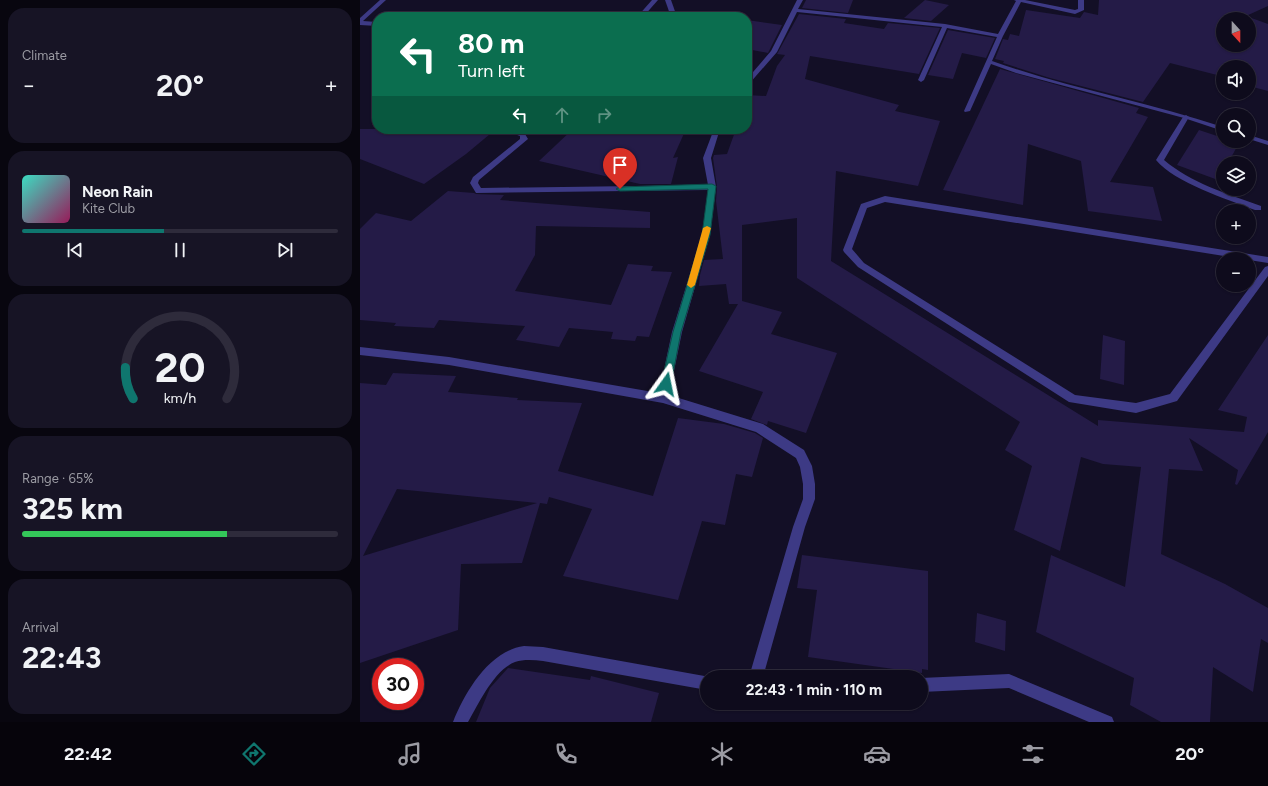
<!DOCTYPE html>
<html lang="en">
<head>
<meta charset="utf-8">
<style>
  :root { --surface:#0e0b1c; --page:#171425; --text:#f1f3f6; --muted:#9b9ba3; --line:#2e2b3b; --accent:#0f766e }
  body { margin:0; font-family:Figtree,sans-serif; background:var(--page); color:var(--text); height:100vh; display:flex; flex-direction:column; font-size:15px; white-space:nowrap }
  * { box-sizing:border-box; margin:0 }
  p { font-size:13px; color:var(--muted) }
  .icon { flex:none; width:22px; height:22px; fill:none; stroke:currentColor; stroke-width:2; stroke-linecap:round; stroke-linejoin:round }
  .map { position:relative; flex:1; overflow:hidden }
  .drawer { display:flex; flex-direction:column; gap:8px; padding:8px; background:#08060f; width:360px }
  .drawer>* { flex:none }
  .hud { position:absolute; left:12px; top:12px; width:380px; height:122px; border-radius:16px; box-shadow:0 1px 3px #0004,0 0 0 1px var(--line); background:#0b6e4f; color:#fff; overflow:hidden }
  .needle { width:26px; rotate:159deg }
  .buttons { position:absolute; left:856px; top:12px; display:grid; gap:8px }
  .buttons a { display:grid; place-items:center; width:40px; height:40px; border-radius:50%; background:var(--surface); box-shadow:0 1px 3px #0004,0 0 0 1px var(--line); font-size:20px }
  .speed { position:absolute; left:12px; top:658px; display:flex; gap:8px; font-size:20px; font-weight:700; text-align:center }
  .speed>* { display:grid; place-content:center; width:52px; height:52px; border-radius:50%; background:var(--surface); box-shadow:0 1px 3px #0004,0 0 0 1px var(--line); line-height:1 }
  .speed .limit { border:6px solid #d22; background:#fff; color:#111 }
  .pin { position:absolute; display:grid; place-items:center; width:34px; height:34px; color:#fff; margin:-41px -17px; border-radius:50% 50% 50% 0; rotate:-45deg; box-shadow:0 0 4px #0007 }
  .pin .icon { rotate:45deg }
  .me { position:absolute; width:44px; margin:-22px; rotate:12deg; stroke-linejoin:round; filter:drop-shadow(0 0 3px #0008) }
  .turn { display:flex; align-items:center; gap:14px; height:84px; padding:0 20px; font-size:18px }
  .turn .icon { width:52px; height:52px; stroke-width:2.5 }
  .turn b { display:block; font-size:28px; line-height:34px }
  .lanes { display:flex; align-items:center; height:38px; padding:0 20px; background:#0003; justify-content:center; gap:20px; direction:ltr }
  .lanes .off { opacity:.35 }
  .big { font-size:30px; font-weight:700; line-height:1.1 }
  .drawer .card { flex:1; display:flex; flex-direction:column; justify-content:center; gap:6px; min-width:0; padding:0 14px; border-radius:16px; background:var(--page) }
  .drawer .dial { align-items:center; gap:0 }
  .dial svg { height:104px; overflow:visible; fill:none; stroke:var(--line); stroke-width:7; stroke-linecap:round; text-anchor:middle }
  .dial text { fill:var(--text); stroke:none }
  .song { display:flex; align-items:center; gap:12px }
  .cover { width:48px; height:48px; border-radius:6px; background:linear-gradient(135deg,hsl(170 70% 55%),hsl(330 70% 35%)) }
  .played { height:4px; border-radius:2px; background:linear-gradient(90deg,var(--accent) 45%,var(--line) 45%) }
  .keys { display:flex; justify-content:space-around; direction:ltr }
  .heat { display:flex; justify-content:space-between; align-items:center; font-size:22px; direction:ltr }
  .charge { height:6px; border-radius:3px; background:linear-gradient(90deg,#34c759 65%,var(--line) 0) }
  .trip { position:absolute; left:340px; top:670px; width:228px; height:40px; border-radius:20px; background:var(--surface); box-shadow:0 1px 3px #0004,0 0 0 1px var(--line); font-weight:700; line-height:40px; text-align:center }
  .dock { display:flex; height:64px; justify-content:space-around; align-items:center; background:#06040b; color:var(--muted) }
  .dock .icon { width:28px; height:28px }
  .dock .active { color:var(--accent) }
  .dock b { font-size:18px; color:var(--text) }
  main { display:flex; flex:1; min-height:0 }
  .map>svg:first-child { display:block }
  .building { fill:#241b47; fill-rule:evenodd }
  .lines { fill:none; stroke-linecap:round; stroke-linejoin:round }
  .lane { fill:#3d3a85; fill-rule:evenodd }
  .street { fill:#3d3a85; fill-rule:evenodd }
  .route { fill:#0f766e; stroke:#0a4d48 }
  .slow { fill:#f59e0b }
</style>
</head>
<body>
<main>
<section class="drawer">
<div class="card"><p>Climate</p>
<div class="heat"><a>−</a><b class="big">20°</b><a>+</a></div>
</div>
<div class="card">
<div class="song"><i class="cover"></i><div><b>Neon Rain</b><p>Kite Club</p></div></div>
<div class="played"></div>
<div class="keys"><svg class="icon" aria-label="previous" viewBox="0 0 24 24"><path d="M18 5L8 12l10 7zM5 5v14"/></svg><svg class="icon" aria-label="pause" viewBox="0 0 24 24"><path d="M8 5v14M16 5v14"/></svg><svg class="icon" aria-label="next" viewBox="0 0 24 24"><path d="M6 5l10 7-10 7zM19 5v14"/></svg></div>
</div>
<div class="card dial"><svg viewBox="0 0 100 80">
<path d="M14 69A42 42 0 1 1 86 69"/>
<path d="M14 69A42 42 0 0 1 8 45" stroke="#0f766e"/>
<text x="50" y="56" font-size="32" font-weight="700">20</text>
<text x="50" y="72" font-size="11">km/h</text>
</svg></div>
<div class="card"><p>Range · 65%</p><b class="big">325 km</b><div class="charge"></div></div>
<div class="card"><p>Arrival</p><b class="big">22:43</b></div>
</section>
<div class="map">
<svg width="908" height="722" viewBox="0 0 908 722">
  <rect width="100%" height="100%" fill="#130f26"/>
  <g class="building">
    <polygon points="446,0 493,0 488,13 442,8"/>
    <polygon points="565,0 589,5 571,21 544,18"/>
    <path d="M 739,0 L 908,0 L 908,6 L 886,16 L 908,24 L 908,91 L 889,86 L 889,67 L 863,67 L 863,80 L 860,80 L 861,76 L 810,63 L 783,102 L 690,78 L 643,63 L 644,61 L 635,59 L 643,39 L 648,40 L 650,34 L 659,36 L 666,10 L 720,18 L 724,12 L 738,15 ZM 863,19 L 889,19 L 889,45 L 863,45 Z"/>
    <polygon points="439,14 486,19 484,23 524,29 528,23 580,28 559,74 450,56 445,79 539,105 535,111 580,121 558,186 476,171 471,261 738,426 738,420 884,432 887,417 858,410 908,335 908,432 877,485 875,484 878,470 829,438 843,471 809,469 801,554 865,584 908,608 908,643 901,639 893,692 853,667 850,722 801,722 770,705 774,678 676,632 691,555 765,587 781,467 743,464 721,457 700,551 654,530 672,466 645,450 660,422 437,278 437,218 382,225 382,301 422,312 411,334 477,353 446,433 408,421 407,425 391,419 403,392 339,371 378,304 369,304 366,284 339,286 340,275 344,260 363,259 356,201 357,187 353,158 354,155 367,154 376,129 387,129 387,95 406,96 417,66 425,55 417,54"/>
    <polygon points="387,20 422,25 408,53 387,49"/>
    <polygon points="588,30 635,38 626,58 602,53 593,79 568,75"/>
    <polygon points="640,69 779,108 776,113 788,117 750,182 793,187 802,221 728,211 721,161 668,144 663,205 583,190"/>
    <polygon points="0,129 136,129 106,154 64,184 0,159"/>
    <polygon points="213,129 235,129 261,135 265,129 326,129 313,158 318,157 311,184 280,184 179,161"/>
    <polygon points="839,130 863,138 863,141 879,143 868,163 863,163 863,171 858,180 817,165"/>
    <polygon points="88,191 114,193 116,194 144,195 140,200 290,212 290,228 176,226 175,255 155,291 251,305 268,264 293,266 291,271 312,272 289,337 277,336 275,341 251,339 253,332 209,328 199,347 156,340 165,326 79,320 74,328 34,326 36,323 0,320 0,229 16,213 51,221"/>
    <polygon points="743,335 765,341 764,385 740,379"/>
    <path d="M 33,373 L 96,376 L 88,392 L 158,398 L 157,400 L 222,403 L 198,471 L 293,496 L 318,418 L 364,424 L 395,433 L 403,438 L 392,477 L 376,474 L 365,525 L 342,521 L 318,600 L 203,576 L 232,509 L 189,497 L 187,504 L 180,503 L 162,563 L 101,564 L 98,630 L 0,663 L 0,383 L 26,385 ZM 37,489 L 177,503 L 3,556 Z"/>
    <polygon points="442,555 568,571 568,670 562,669 562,673 448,657 457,590 437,588"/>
    <polygon points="617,613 646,621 645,651 615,642"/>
    <polygon points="148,668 230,680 231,676 299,693 291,722 116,722 130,688"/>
  </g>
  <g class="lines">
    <g class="lane">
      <polygon points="305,0 311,0 317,17 311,17"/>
      <path d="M 826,115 L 829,117 L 804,160 C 831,183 868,194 901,206 L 901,210 L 895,210 C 867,199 815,183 796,160 L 823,117 Z"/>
      <polygon points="525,196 908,257 908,263 525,202 507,208 492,249 504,263 715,395 776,403 810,394 905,267 908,266 908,276 817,401 776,413 709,402 498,267 484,252 483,250 501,204"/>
    </g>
    <g class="street">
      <polygon points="20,0 26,0 3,21 17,22 17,26 0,25 0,18"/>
      <polygon points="292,0 298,0 283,17 277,17"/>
      <path d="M 437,0 L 443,0 L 438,9 L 585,24 L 638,34 L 656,1 L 654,0 L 665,0 L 715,10 L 718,9 L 718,0 L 724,0 L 724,10 L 715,14 L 661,2 L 643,36 L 632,61 C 708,88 787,102 863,127 L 863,131 L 824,118 L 656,73 L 631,64 L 610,111 L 605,112 L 604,111 L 637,37 L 587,28 L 564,80 L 561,82 L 558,80 L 582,27 L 437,12 L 417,52 L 389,84 L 387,85 L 387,79 L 411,51 Z"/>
      <polygon points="140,129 150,129 165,134 168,139 119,180 118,183 121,188 348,185 343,158 354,129 360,129 351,158 356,187 350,235 322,332 309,395 403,424 444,450 452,466 455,484 455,499 445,527 403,677 389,677 433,527 443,499 443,484 440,467 436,458 396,432 303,403 89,365 0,355 0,347 89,357 299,393 312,332 342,235 348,190 116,193 110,183 113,177 160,139 160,136"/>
      <polygon points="889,135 908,141 908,145 889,139"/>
      <path d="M 164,646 L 183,647 L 350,677 L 347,677 L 347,690 L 183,661 C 174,660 164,659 155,662 C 134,670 119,703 108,722 L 93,722 C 105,692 129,651 164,646 Z"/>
      <polygon points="649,674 752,717 754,722 729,722 649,688 561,692 561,678"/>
    </g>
  </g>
  <polygon class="route" points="352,184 356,186 350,235 321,332 311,384 306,388 301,384 313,332 342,235 348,189 260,191 256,189 260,187"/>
  <polygon class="slow" points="347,226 351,228 335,285 331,288 327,285 343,228"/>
</svg>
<div class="buttons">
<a><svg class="needle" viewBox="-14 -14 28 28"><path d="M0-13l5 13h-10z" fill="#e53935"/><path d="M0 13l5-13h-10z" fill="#9b9ba3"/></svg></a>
<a><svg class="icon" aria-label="sound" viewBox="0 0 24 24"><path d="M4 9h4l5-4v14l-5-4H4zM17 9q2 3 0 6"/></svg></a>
<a><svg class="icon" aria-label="search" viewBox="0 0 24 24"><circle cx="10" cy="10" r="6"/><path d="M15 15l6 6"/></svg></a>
<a><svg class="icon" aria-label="layers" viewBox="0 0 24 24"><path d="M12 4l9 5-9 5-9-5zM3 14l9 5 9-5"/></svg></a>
<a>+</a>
<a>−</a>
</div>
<div class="speed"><div class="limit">30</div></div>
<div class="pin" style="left:260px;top:189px;background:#d93025"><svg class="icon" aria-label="arrive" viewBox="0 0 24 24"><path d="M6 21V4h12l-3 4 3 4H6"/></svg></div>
<svg class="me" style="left:306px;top:384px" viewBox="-20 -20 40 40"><path d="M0-17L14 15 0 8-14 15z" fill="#0f766e" stroke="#fff" stroke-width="4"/></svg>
<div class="trip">22:43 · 1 min · 110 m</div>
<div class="hud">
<div class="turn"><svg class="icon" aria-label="left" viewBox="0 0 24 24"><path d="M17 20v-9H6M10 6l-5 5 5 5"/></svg><div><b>80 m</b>Turn left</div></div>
<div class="lanes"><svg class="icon" aria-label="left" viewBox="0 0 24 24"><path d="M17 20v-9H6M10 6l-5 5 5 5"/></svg><svg class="icon off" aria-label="ahead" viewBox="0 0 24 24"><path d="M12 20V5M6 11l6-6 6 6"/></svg><svg class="icon off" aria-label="right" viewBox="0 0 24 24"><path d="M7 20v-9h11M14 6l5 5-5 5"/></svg></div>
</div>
</div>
</main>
<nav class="dock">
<b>22:42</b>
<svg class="icon active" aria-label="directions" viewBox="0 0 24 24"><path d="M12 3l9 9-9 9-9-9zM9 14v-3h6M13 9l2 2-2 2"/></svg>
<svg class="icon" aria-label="music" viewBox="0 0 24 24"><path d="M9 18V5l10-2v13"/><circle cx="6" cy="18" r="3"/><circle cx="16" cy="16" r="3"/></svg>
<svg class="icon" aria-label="phone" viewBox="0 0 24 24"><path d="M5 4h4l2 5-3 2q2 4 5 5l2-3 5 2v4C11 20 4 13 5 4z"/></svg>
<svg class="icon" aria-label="climate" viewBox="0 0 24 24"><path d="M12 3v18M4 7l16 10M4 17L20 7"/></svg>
<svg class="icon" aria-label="car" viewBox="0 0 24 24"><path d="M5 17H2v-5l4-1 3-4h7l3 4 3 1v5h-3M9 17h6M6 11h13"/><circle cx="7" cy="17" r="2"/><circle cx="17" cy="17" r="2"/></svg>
<svg class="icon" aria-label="filters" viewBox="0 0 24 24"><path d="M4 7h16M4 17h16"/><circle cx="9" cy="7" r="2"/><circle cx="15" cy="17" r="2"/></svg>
<b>20°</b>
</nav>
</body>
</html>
